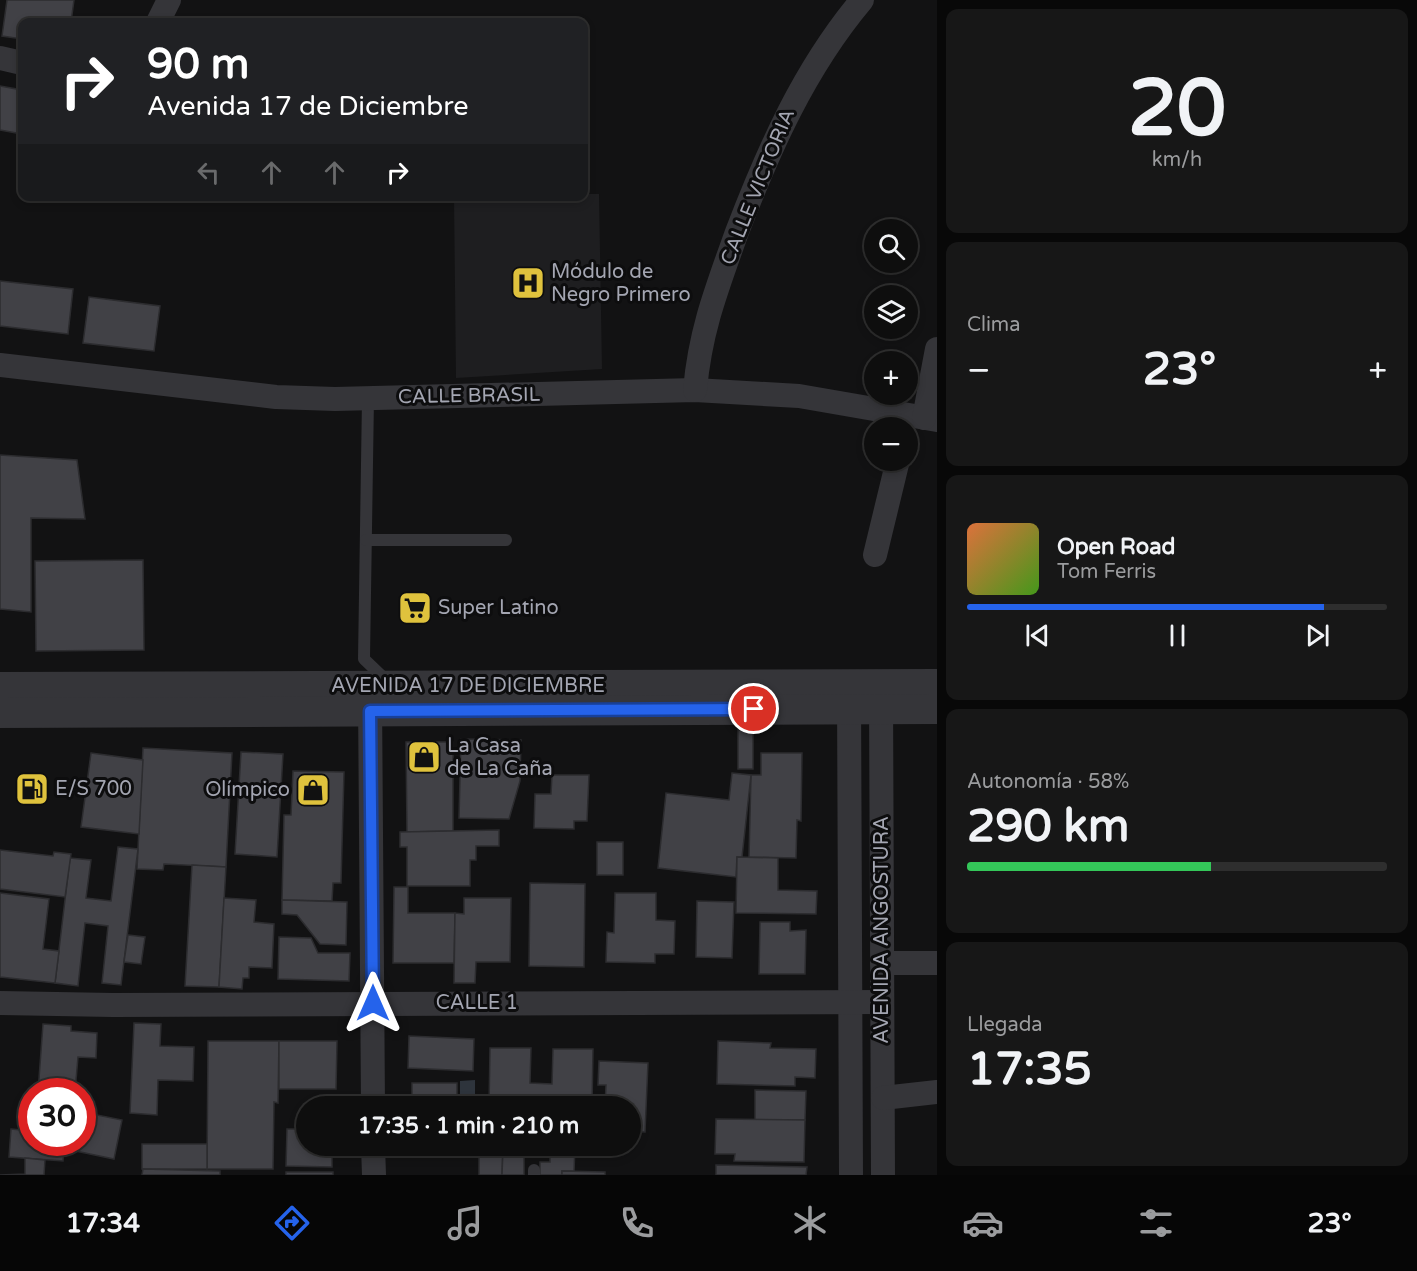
<!DOCTYPE html>
<html lang="es">
<head>
<meta charset="utf-8">
<style>
  :root { --surface:#0e0e0e; --page:#171717; --text:#f1f3f6; --muted:#9b9c9e; --line:#2e2e2e; --accent:#2563eb }
  body { margin:0; font-family:"Varela Round",sans-serif; background:var(--page); color:var(--text); height:100vh; display:flex; flex-direction:column; font-size:22px; white-space:nowrap }
  * { box-sizing:border-box; margin:0 }
  p { font-size:20px; color:var(--muted) }
  .icon { flex:none; width:33px; height:33px; fill:none; stroke:currentColor; stroke-width:2; stroke-linecap:round; stroke-linejoin:round }
  .map { position:relative; flex:1; overflow:hidden }
  .drawer { display:flex; flex-direction:column; gap:9px; padding:9px; background:#080808; width:480px }
  .drawer>* { flex:none }
  .guide { position:absolute; left:18px; top:18px; width:570px; height:183px; border-radius:12px; box-shadow:0 3px 9px #0003,0 0 0 2px var(--line); background:#202124; color:#fff; overflow:hidden }
  .buttons { position:absolute; left:864px; top:219px; display:grid; gap:12px }
  .buttons a { display:grid; place-items:center; width:54px; height:54px; border-radius:50%; background:var(--surface); box-shadow:0 3px 9px #0003,0 0 0 2px var(--line); font-size:30px }
  .speed { position:absolute; left:18px; top:1078px; display:flex; gap:12px; font-size:30px; font-weight:700; text-align:center }
  .speed>* { display:grid; place-content:center; width:78px; height:78px; border-radius:50%; background:var(--surface); box-shadow:0 3px 9px #0003,0 0 0 2px var(--line); line-height:1 }
  .speed .limit { border:9px solid #d22; background:#fff; color:#111 }
  .pin { position:absolute; display:grid; place-items:center; width:51px; height:51px; color:#fff; margin:-26px; border:3px solid #fff; border-radius:50%; box-shadow:0 2px 6px #0007 }
  .me { position:absolute; width:66px; margin:-33px; rotate:0deg; stroke-linejoin:round; filter:drop-shadow(0 0 4px #0008) }
  .turn { display:flex; align-items:center; gap:21px; height:126px; padding:0 30px; font-size:27px }
  .turn .icon { width:78px; height:78px; stroke-width:2.5 }
  .turn b { display:block; font-size:42px; line-height:51px }
  .lanes { display:flex; align-items:center; height:57px; padding:0 30px; background:#0003; justify-content:center; gap:30px; direction:ltr }
  .lanes .off { opacity:.35 }
  .big { font-size:45px; font-weight:800; line-height:1.1 }
  .drawer .card { flex:1; display:flex; flex-direction:column; justify-content:center; gap:9px; min-width:0; padding:0 21px; border-radius:12px; background:var(--page) }
  .drawer .dial { align-items:center; gap:0 }
  .dial b { font-size:78px; line-height:1 }
  .song { display:flex; align-items:center; gap:18px }
  .cover { width:72px; height:72px; border-radius:9px; background:linear-gradient(135deg,hsl(20 70% 55%),hsl(100 70% 35%)) }
  .played { height:6px; border-radius:3px; background:linear-gradient(90deg,var(--accent) 85%,var(--line) 85%) }
  .keys { display:flex; justify-content:space-around; direction:ltr }
  .heat { display:flex; justify-content:space-between; align-items:center; font-size:33px; direction:ltr }
  .charge { height:9px; border-radius:4px; background:linear-gradient(90deg,#34c759 58%,var(--line) 0) }
  .trip { position:absolute; left:296px; top:1096px; width:345px; height:60px; border-radius:30px; background:var(--surface); box-shadow:0 3px 9px #0003,0 0 0 2px var(--line); font-weight:800; line-height:60px; text-align:center }
  .tab-bar { display:flex; height:96px; justify-content:space-around; align-items:center; background:#060606; color:var(--muted) }
  .tab-bar .icon { width:42px; height:42px }
  .tab-bar .active { color:var(--accent) }
  .tab-bar b { font-size:27px; color:var(--text) }
  main { display:flex; flex:1; min-height:0 }
  .map>svg:first-child { display:block }
  .built { fill:#1e1e20 }
  .water { fill:#2e343c }
  .building { fill:#414146; stroke:#2c2c2f; stroke-width:1.5 }
  .lines { fill:none; stroke-linecap:round; stroke-linejoin:round }
  .service { stroke:#353539; stroke-width:12 }
  .minor { stroke:#353539; stroke-width:24 }
  .tertiary { stroke:#353539; stroke-width:30 }
  .route-casing { stroke:#184099; stroke-width:15 }
  .route { stroke:#2563eb; stroke-width:10 }
  .labels { text-anchor:middle; dominant-baseline:central; stroke-width:6; stroke-linejoin:round; paint-order:stroke }
  .street-label { font-size:20px; fill:#a4a6b2; stroke:#0d0d0e }
  .poi-label { font-size:20px; fill:#a4a6b2; stroke:#0d0d0e; text-anchor:start }
</style>
</head>
<body>
<main>
<div class="map">
<svg width="937" height="1175" viewBox="0 0 937 1175">
  <rect width="100%" height="100%" fill="#121213"/>
  <polygon class="built" points="584,194 599,194 602,369 456,378 454,197 584,196"/>
  <polygon class="water" points="475,1080 475,1103 460,1103 460,1081"/>
  <g class="building">
    <polygon points="7,0 74,0 71,22 22,22 22,39 2,36"/>
    <polygon points="0,86 22,90 22,134 0,130"/>
    <polygon points="0,281 73,289 68,334 0,326"/>
    <polygon points="89,297 160,306 154,351 83,343"/>
    <polygon points="0,455 77,460 85,519 31,518 31,612 0,609"/>
    <polygon points="143,560 144,650 36,651 35,561"/>
    <rect x="738" y="730" width="15" height="39"/>
    <polygon points="461,739 521,740 520,781 509,819 459,818"/>
    <polygon points="406,742 453,742 453,831 407,832"/>
    <polygon points="143,748 232,753 226,867 164,864 163,870 137,869"/>
    <polygon points="241,752 283,754 277,857 235,854"/>
    <polygon points="91,753 143,760 139,834 81,827"/>
    <polygon points="761,753 802,753 801,821 797,820 796,858 749,857 751,775 761,775"/>
    <polygon points="293,771 344,772 341,883 333,883 332,901 282,900 284,815 291,815"/>
    <polygon points="732,773 751,775 742,857 737,857 736,877 658,868 666,793 729,800"/>
    <polygon points="552,775 589,775 587,821 574,821 574,829 534,828 535,794 551,794"/>
    <polygon points="499,830 499,846 476,846 476,860 470,860 470,886 407,886 407,847 400,847 400,832"/>
    <rect x="597" y="842" width="26" height="33"/>
    <polygon points="118,847 138,849 121,985 102,983 108,926 85,923 78,986 55,983 70,858 91,860 86,898 111,901"/>
    <polygon points="0,850 53,856 54,852 71,854 65,897 0,889"/>
    <polygon points="737,857 778,858 778,890 817,891 816,914 736,913"/>
    <polygon points="192,865 226,867 219,987 185,986"/>
    <polygon points="530,883 585,884 584,967 529,966"/>
    <polygon points="394,887 408,887 408,913 455,913 454,963 393,963"/>
    <polygon points="0,893 49,899 43,949 59,951 55,983 0,977"/>
    <polygon points="615,893 656,893 656,920 675,921 674,954 655,954 655,963 606,962 607,932 614,933"/>
    <polygon points="224,898 256,900 254,922 274,924 272,968 249,967 249,978 243,978 242,989 219,987"/>
    <polygon points="464,898 511,898 510,962 476,962 475,983 454,983 455,913 464,914"/>
    <polygon points="282,900 347,902 346,945 320,944 297,915 282,914"/>
    <polygon points="697,901 734,902 732,958 696,957"/>
    <polygon points="760,922 790,922 790,931 806,930 805,974 759,974"/>
    <polygon points="128,935 145,937 141,964 124,962"/>
    <polygon points="279,937 311,938 318,953 350,953 349,981 278,979"/>
    <polygon points="134,1023 161,1024 160,1046 194,1047 193,1081 158,1080 157,1115 130,1113"/>
    <polygon points="43,1024 71,1026 71,1031 97,1033 96,1058 78,1057 75,1092 38,1092"/>
    <polygon points="409,1036 474,1039 473,1071 408,1068"/>
    <polygon points="208,1041 279,1041 278,1103 274,1102 273,1169 207,1169"/>
    <polygon points="279,1041 337,1041 336,1089 279,1089"/>
    <polygon points="718,1041 771,1043 770,1048 816,1049 815,1078 795,1077 795,1086 717,1084"/>
    <polygon points="490,1048 531,1048 530,1083 552,1084 553,1049 593,1049 592,1107 489,1107"/>
    <polygon points="599,1061 648,1063 645,1132 630,1131 630,1107 605,1107 606,1085 598,1085"/>
    <rect x="412" y="1083" width="45" height="24"/>
    <polygon points="755,1090 806,1091 805,1120 755,1120"/>
    <polygon points="82,1112 122,1120 114,1159 61,1148 62,1143 82,1143"/>
    <polygon points="716,1119 805,1120 804,1162 734,1161 735,1154 715,1154"/>
    <polygon points="11,1129 32,1131 32,1143 62,1143 61,1148 64,1149 63,1161 9,1157"/>
    <polygon points="287,1129 306,1129 306,1146 332,1146 332,1167 286,1166"/>
    <rect x="142" y="1144" width="65" height="25"/>
    <polygon points="479,1147 503,1148 502,1175 479,1175"/>
    <polygon points="503,1148 524,1148 524,1175 502,1175"/>
    <polygon points="550,1148 575,1148 574,1171 562,1171 562,1175 540,1175 540,1162 550,1162"/>
    <polygon points="25,1158 45,1160 44,1175 0,1175 25,1174"/>
    <polygon points="716,1165 807,1167 806,1175 716,1175"/>
    <polygon points="143,1169 220,1171 220,1175 142,1175"/>
    <polygon points="562,1171 605,1172 605,1175 562,1175"/>
    <rect x="286" y="1172" width="47" height="3"/>
  </g>
  <g class="lines">
    <g class="service">
      <polyline points="368,398 364,659 387,681"/>
      <polyline points="366,540 506,540"/>
      <polyline points="534,1175 534,1170"/>
    </g>
    <g class="minor">
      <polyline points="158,22 169,0"/>
      <polyline points="0,58 22,63"/>
      <polyline points="0,365 276,397 335,399 695,390 799,396 937,420"/>
      <path d="M 695,390 C 700,331 717,288 737,232 C 769,149 804,69 862,0"/>
      <polyline points="924,418 937,349"/>
      <polyline points="875,555 898,460"/>
      <polyline points="849,693 851,1175"/>
      <polyline points="881,693 883,1175"/>
      <polyline points="370,695 373,1107"/>
      <polyline points="882,963 937,963"/>
      <polyline points="0,1003 113,1005 882,1002"/>
      <polyline points="883,1098 937,1092"/>
      <polyline points="373,1146 374,1175"/>
    </g>
    <g class="tertiary">
      <polyline points="0,687 937,684"/>
      <polyline points="0,713 937,709"/>
    </g>
  </g>
  <g class="lines">
    <g class="route-casing">
      <polyline id="route" points="373,1003 370,711 754,709"/>
    </g>
    <use href="#route" class="route"/>
  </g>
  <defs>
    <g id="hospital-square" transform="scale(1.725)"><rect x="-9" y="-9" width="18" height="18" rx="4" fill="#dfc23d" stroke="#0d0d0e"/><path d="M-5-5h3v3.5h4V-5h3V5h-3V1.5h-4V5h-3Z" fill="#111"/></g>
    <g id="supermarket-square" transform="scale(1.725)"><rect x="-9" y="-9" width="18" height="18" rx="4" fill="#dfc23d" stroke="#0d0d0e"/><path d="M-6-5.5h2.5l.6 2H6L4.5 2H-2.5L-4.4-4H-6ZM-1.5 3.2a1.3 1.3 0 1 0 .1 0ZM3 3.2a1.3 1.3 0 1 0 .1 0Z" fill="#111"/></g>
    <g id="shop-square" transform="scale(1.725)"><rect x="-9" y="-9" width="18" height="18" rx="4" fill="#dfc23d" stroke="#0d0d0e"/><path d="M-5-2.5h2.3a2.7 3.5 0 0 1 5.4 0H5L5.5 6h-11ZM-1.5-2.5h3a1.5 2.3 0 0 0-3 0Z" fill="#111"/></g>
    <g id="fuel-square" transform="scale(1.725)"><rect x="-9" y="-9" width="18" height="18" rx="4" fill="#dfc23d" stroke="#0d0d0e"/><path d="M-5.5-6h7V0h2V4h1.3V-2.5L3-4.5l.8-.8L6-3V5H2.5V1h-1V6h-7ZM-4.2-4.7v3.2H.2V-4.7Z" fill="#111"/></g>
  </defs>
  <g fill-rule="evenodd">
    <use href="#hospital-square" x="528" y="283"/>
    <use href="#supermarket-square" x="415" y="608"/>
    <use href="#shop-square" x="424" y="757"/>
    <use href="#fuel-square" x="32" y="789"/>
    <use href="#shop-square" x="313" y="790"/>
  </g>
  <g class="labels">
    <g class="street-label">
      <text transform="translate(758 187) rotate(-68)">CALLE VICTORIA</text>
      <text transform="translate(469 396) rotate(-1)">CALLE BRASIL</text>
      <text x="468" y="686">AVENIDA 17 DE DICIEMBRE</text>
      <text transform="translate(882 930) rotate(-90)">AVENIDA ANGOSTURA</text>
      <text x="477" y="1003">CALLE 1</text>
    </g>
    <g class="poi-label">
      <text x="551" y="272">Módulo de<tspan x="551" dy="23">Negro Primero</tspan></text>
      <text x="438" y="608">Super Latino</text>
      <text x="447" y="746">La Casa<tspan x="447" dy="23">de La Caña</tspan></text>
      <text x="55" y="789">E/S 700</text>
      <text x="290" y="790" text-anchor="end">Olímpico</text>
    </g>
  </g>
</svg>
<div class="buttons">
<a><svg class="icon" aria-label="search" viewBox="0 0 24 24"><circle cx="10" cy="10" r="6"/><path d="M15 15l6 6"/></svg></a>
<a><svg class="icon" aria-label="layers" viewBox="0 0 24 24"><path d="M12 4l9 5-9 5-9-5zM3 14l9 5 9-5"/></svg></a>
<a>+</a>
<a>−</a>
</div>
<div class="speed"><div class="limit">30</div></div>
<div class="pin" style="left:754px;top:709px;background:#d93025"><svg class="icon" aria-label="arrive" viewBox="0 0 24 24"><path d="M6 21V4h12l-3 4 3 4H6"/></svg></div>
<svg class="me" style="left:373px;top:1003px" viewBox="-20 -20 40 40"><path d="M0-17L14 15 0 8-14 15z" fill="#2563eb" stroke="#fff" stroke-width="4"/></svg>
<div class="trip">17:35 · 1 min · 210 m</div>
<div class="guide">
<div class="turn"><svg class="icon" aria-label="right" viewBox="0 0 24 24"><path d="M7 20v-9h11M14 6l5 5-5 5"/></svg><div><b>90 m</b>Avenida 17 de Diciembre</div></div>
<div class="lanes"><svg class="icon off" aria-label="left" viewBox="0 0 24 24"><path d="M17 20v-9H6M10 6l-5 5 5 5"/></svg><svg class="icon off" aria-label="ahead" viewBox="0 0 24 24"><path d="M12 20V5M6 11l6-6 6 6"/></svg><svg class="icon off" aria-label="ahead" viewBox="0 0 24 24"><path d="M12 20V5M6 11l6-6 6 6"/></svg><svg class="icon" aria-label="right" viewBox="0 0 24 24"><path d="M7 20v-9h11M14 6l5 5-5 5"/></svg></div>
</div>
</div>
<section class="drawer">
<div class="card dial"><b>20</b><p>km/h</p></div>
<div class="card"><p>Clima</p>
<div class="heat"><a>−</a><b class="big">23°</b><a>+</a></div>
</div>
<div class="card">
<div class="song"><i class="cover"></i><div><b>Open Road</b><p>Tom Ferris</p></div></div>
<div class="played"></div>
<div class="keys"><svg class="icon" aria-label="previous" viewBox="0 0 24 24"><path d="M18 5L8 12l10 7zM5 5v14"/></svg><svg class="icon" aria-label="pause" viewBox="0 0 24 24"><path d="M8 5v14M16 5v14"/></svg><svg class="icon" aria-label="next" viewBox="0 0 24 24"><path d="M6 5l10 7-10 7zM19 5v14"/></svg></div>
</div>
<div class="card"><p>Autonomía · 58%</p><b class="big">290 km</b><div class="charge"></div></div>
<div class="card"><p>Llegada</p><b class="big">17:35</b></div>
</section>
</main>
<nav class="tab-bar">
<b>17:34</b>
<svg class="icon active" aria-label="directions" viewBox="0 0 24 24"><path d="M12 3l9 9-9 9-9-9zM9 14v-3h6M13 9l2 2-2 2"/></svg>
<svg class="icon" aria-label="music" viewBox="0 0 24 24"><path d="M9 18V5l10-2v13"/><circle cx="6" cy="18" r="3"/><circle cx="16" cy="16" r="3"/></svg>
<svg class="icon" aria-label="phone" viewBox="0 0 24 24"><path d="M5 4h4l2 5-3 2q2 4 5 5l2-3 5 2v4C11 20 4 13 5 4z"/></svg>
<svg class="icon" aria-label="climate" viewBox="0 0 24 24"><path d="M12 3v18M4 7l16 10M4 17L20 7"/></svg>
<svg class="icon" aria-label="car" viewBox="0 0 24 24"><path d="M5 17H2v-5l4-1 3-4h7l3 4 3 1v5h-3M9 17h6M6 11h13"/><circle cx="7" cy="17" r="2"/><circle cx="17" cy="17" r="2"/></svg>
<svg class="icon" aria-label="filters" viewBox="0 0 24 24"><path d="M4 7h16M4 17h16"/><circle cx="9" cy="7" r="2"/><circle cx="15" cy="17" r="2"/></svg>
<b>23°</b>
</nav>
</body>
</html>
